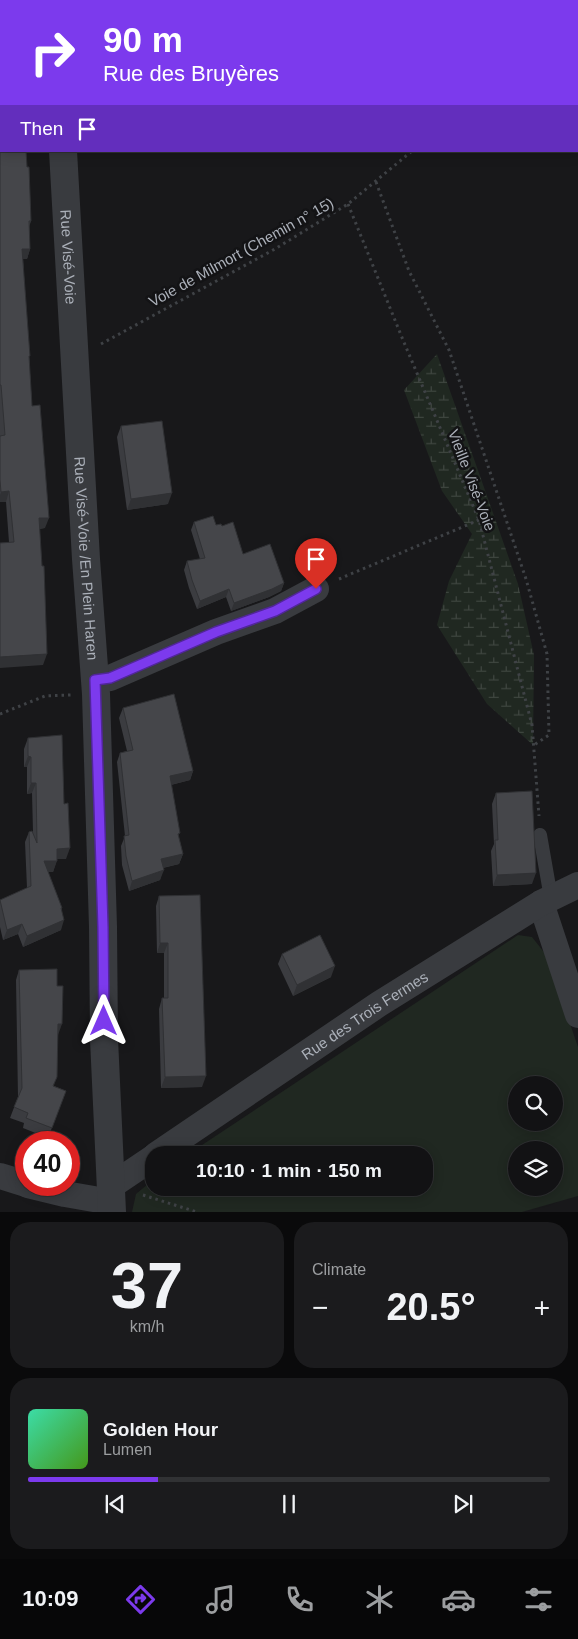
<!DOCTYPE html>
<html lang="en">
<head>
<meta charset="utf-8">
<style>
  :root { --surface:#121214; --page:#1b1b1d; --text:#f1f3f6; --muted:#9c9ea0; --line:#313234; --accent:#7c3aed }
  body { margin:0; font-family:Helvetica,sans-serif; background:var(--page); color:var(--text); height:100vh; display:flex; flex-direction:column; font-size:19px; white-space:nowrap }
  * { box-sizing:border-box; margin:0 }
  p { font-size:16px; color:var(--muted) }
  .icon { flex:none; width:28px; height:28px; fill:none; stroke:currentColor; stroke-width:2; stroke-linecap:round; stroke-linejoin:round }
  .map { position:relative; height:1212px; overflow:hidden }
  .side { display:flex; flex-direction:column; gap:10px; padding:10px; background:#0a0a0b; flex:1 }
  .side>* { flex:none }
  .banner { position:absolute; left:0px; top:0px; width:579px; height:152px; box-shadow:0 2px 12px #0003,0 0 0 1px var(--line); background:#7c3aed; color:#fff; overflow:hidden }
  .controls { position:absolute; left:508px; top:1076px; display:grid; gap:10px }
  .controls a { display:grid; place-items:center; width:55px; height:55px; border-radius:50%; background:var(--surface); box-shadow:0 2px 12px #0003,0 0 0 1px var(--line); font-size:25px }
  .speed { position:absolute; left:15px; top:1131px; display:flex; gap:10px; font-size:25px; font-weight:700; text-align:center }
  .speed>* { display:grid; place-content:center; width:65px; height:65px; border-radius:50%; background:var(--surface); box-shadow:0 2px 12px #0003,0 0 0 1px var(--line); line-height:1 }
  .speed .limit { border:8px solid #d22; background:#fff; color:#111 }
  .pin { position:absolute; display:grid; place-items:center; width:42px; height:42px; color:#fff; margin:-51px -21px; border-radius:50% 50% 50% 0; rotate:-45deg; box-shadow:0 0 5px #0007 }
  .pin .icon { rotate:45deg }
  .me { position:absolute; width:55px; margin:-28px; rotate:0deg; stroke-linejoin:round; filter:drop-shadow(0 0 4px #0008) }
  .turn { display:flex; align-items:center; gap:18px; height:105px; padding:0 20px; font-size:22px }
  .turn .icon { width:65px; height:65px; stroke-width:2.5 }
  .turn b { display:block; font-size:35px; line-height:42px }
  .then { display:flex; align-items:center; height:48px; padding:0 20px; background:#0003; gap:10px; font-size:19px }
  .big { font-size:38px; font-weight:700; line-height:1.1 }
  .side .tile { flex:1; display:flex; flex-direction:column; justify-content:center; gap:8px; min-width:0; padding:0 18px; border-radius:20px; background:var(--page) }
  .side .dial { align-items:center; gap:0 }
  .dial b { font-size:65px; line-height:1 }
  .song { display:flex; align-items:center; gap:15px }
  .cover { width:60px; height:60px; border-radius:8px; background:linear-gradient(135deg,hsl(160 70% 55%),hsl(100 70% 35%)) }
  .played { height:5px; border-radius:2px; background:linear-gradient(90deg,var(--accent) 25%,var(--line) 25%) }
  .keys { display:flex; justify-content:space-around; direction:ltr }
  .heat { display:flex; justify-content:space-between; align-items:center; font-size:28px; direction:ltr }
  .side .tiles { flex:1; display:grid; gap:10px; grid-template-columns:1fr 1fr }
  .tile:last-child { grid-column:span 2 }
  .trip { position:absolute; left:145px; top:1146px; width:288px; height:50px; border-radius:20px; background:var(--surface); box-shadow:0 2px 12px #0003,0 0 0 1px var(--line); font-weight:700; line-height:50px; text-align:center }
  .menu { display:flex; height:80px; justify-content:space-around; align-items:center; background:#070708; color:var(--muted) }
  .menu .icon { width:35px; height:35px }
  .menu .selected { color:var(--accent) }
  .menu b { font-size:22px; color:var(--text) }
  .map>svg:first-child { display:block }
  .grass { fill:#202821; fill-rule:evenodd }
  .wetland { fill:url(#wetland-marsh) }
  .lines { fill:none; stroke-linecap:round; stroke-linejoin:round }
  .path { stroke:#3f4246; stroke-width:3; stroke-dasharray:2.5 4; stroke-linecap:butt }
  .service { stroke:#393b3f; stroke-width:14 }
  .minor { stroke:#393b3f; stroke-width:26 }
  .tertiary { stroke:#393b3f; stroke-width:28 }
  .wall { fill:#3b3c40 }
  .shaded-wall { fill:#303134 }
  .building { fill:#45464a; stroke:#303134 }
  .route-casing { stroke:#51269a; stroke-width:12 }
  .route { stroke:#7c3aed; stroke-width:9 }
  .labels { text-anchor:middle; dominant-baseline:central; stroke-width:5; stroke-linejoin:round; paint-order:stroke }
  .street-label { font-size:15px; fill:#abb0b9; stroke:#131315 }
</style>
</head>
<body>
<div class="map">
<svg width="578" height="1212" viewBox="0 0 578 1212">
  <defs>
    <pattern id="wetland-marsh" width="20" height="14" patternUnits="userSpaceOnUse" patternTransform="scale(1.25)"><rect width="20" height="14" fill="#202821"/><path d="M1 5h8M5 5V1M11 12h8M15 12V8" fill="none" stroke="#3e453f"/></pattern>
  </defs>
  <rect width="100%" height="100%" fill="#18181a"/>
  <path class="grass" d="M 518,935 L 532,937 L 547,956 L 578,1047 L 578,1196 L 522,1212 L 132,1212 L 136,1194 L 154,1179 L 154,1188 L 424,1188 L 424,1155 L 187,1155 ZM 516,1085 L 554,1085 L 554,1122 L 516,1122 ZM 516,1150 L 554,1150 L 554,1188 L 516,1188 Z"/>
  <polygon class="wetland" points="437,354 518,584 534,655 533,745 487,704 437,625 449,581 472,534 442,491 404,390"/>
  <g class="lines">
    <g class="path">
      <polyline points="578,16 578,15"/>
      <polyline points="376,182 409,271 449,350 526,579 547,654 549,735 534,745"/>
      <polyline points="348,204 403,340 479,520 532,725 539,816"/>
      <polyline points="101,344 275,249 348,204 412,151"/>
      <polyline points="339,579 479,520"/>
      <polyline points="0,714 45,696 71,695"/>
      <polyline points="143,1195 197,1212"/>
    </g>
    <polyline class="service" points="540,835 551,898"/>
    <g class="minor">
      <polyline points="95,680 110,678 216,632 275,611 316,589"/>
      <polyline points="541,903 578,1015"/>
      <path id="s1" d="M 156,1155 L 379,1004 L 541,903 L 578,885"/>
      <polyline points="0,1176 26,1184"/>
      <polyline points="28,1185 65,1194 111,1202"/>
      <polyline points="111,1186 154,1157"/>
    </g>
    <g class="tertiary">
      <polyline points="66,1 66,0"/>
      <path id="s2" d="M 63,151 L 86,559 L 96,694 L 103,927 L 104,1039 L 112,1212"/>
    </g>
  </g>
  <g class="wall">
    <polygon points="0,141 31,221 29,227 30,249 27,259 23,259 32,406 45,528 39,529 43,665 9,542 6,502 0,502"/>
    <polygon points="121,426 168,504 127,510 117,437"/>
    <polygon points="194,522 222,526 243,554 284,583 281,591 269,597 231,611 226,597 197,609 189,588 184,570 187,561 200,559 191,530"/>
    <polygon points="123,708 193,771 190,780 171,785 179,838 183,854 179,864 163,868 160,880 129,891 122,865 121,846 125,836 117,762 120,753 127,751 119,718"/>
    <polygon points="28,738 66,859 57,859 53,872 48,872 62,908 61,930 23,947 18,934 3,940 0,927 0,900 27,888 25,842 29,832 33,832 32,793 27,794 27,767 24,767 24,749"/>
    <polygon points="496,793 532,884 493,886 491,851 494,844 492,804"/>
    <polygon points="159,896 202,1087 161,1088 159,1009 162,998 164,998 164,953 157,953 156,906"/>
    <polygon points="282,954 331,977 293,996 278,964"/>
    <polygon points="19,970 57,986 58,1035 54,1086 66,1091 48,1138 23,1128 24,1123 10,1118 18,1097 16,980"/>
  </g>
  <g class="shaded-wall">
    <polygon points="1,41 1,51 0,51 0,42"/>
    <polygon points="22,249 30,249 27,259 18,259"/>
    <polygon points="9,491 6,502 0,502 0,495 1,492"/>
    <polygon points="172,493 168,504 127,510 131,499"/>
    <polygon points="39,518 49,518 45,528 35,529"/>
    <polygon points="284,583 281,591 269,597 231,611 234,603"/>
    <polygon points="229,589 226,597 197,609 200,601"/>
    <polygon points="47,654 43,665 0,668 0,657"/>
    <polygon points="28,756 31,757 27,767 24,767"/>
    <polygon points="193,771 190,780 166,786 170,776"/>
    <polygon points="31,783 36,783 32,793 27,794"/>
    <polygon points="70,848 66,859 53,859 57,849"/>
    <polygon points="183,854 179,864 157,869 161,859"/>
    <polygon points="44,861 57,861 53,872 40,872"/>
    <polygon points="164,870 160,880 129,891 132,881"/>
    <polygon points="536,873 532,884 493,886 497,875"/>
    <polygon points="64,920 61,930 23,947 27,936"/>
    <polygon points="22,924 18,934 3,940 7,930"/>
    <polygon points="160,943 168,943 164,953 157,953"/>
    <polygon points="335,966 331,977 293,996 297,985"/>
    <polygon points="58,1024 62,1024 58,1035"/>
    <polygon points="206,1076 202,1087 161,1088 165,1077"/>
  </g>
  <g class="building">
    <polygon points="1,20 1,41 0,42 0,21"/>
    <polygon points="0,83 1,86 1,92 0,93"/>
    <polygon points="0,141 1,141 1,151 26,151 27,167 29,167 31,221 29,221 30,249 22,249 30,356 29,356 32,406 40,405 49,518 39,518 42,566 44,566 47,654 0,657 0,543 14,542 9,491 1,492 0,480 0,436 5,435 1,385 0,385"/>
    <polygon points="162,421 172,493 131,499 121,426"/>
    <polygon points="213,516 216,525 221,524 222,526 233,522 243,554 270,544 284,583 272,589 234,603 229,589 200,601 192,580 187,561 205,558 194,522"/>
    <polygon points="174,694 193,771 170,776 180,833 178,834 183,854 161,859 164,870 132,881 126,856 124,836 129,835 120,753 133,750 123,708"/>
    <polygon points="62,735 64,804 68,803 70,848 57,849 57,861 44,861 62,908 61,908 64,920 27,936 22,924 7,930 0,900 31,886 29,832 32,831 37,843 36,783 31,783 31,757 28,756 28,738"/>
    <polygon points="532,791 536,873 497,875 495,840 498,840 496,793"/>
    <polygon points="200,895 206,1076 165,1077 162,998 168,998 168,943 160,943 159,896"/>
    <polygon points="320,935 335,966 297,985 282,954"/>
    <polygon points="57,969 57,986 63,986 62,1024 58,1024 57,1077 53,1086 66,1091 52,1128 26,1118 28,1113 14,1107 22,1088 19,970"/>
  </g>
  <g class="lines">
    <g class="route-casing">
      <polyline id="route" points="104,1021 103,927 95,680 110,678 216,632 275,611 316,589"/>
    </g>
    <use href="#route" class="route"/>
  </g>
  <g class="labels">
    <g class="street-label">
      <text transform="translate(241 252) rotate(-29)">Voie de Milmort (Chemin n° 15)</text>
      <text stroke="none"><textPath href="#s2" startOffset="106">Rue Visé-Voie</textPath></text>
      <text transform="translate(472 480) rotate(69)">Vieille Visé-Voie</text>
      <text stroke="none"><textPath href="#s2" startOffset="408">Rue Visé-Voie /En Plein Haren</textPath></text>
      <text stroke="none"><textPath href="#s1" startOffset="251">Rue des Trois Fermes</textPath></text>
    </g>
  </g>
</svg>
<div class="controls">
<a><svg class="icon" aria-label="search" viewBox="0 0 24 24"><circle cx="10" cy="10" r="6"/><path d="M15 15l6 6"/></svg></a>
<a><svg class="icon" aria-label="layers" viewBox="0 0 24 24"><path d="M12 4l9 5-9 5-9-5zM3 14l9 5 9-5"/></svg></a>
</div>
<div class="speed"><div class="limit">40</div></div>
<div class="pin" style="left:316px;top:589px;background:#d93025"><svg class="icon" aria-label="arrive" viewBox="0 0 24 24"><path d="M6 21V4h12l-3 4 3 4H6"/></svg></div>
<svg class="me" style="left:104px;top:1021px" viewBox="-20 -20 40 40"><path d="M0-17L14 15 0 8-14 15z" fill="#7c3aed" stroke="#fff" stroke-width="4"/></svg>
<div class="trip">10:10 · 1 min · 150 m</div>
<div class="banner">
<div class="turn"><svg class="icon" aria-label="right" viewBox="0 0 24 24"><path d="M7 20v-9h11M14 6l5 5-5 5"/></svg><div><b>90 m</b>Rue des Bruyères</div></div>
<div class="then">Then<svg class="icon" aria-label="arrive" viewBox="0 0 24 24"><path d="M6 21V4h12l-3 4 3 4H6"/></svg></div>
</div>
</div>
<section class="side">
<div class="tiles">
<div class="tile dial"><b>37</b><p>km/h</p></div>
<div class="tile"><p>Climate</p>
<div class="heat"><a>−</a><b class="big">20.5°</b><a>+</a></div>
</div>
<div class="tile">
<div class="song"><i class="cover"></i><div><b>Golden Hour</b><p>Lumen</p></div></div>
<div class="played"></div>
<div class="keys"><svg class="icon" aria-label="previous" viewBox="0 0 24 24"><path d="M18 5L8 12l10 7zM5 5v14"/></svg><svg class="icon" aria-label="pause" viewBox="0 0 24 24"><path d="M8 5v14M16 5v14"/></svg><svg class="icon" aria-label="next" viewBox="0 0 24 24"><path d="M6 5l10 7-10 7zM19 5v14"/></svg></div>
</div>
</div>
</section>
<nav class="menu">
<b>10:09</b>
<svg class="icon selected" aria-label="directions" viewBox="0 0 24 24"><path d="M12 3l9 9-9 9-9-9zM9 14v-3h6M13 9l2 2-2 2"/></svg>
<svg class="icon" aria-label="music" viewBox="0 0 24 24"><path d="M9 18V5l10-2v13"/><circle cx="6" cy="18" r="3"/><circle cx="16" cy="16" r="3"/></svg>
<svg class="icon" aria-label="phone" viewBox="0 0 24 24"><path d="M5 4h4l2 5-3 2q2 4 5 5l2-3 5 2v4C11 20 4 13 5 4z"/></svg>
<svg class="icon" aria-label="climate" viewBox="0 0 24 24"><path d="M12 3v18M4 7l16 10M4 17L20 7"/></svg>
<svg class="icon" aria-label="car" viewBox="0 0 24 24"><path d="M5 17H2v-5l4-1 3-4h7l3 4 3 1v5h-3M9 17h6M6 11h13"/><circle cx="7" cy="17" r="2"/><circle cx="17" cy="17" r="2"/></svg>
<svg class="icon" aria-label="filters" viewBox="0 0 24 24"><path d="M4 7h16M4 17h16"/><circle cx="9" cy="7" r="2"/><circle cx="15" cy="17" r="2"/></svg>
</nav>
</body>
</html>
